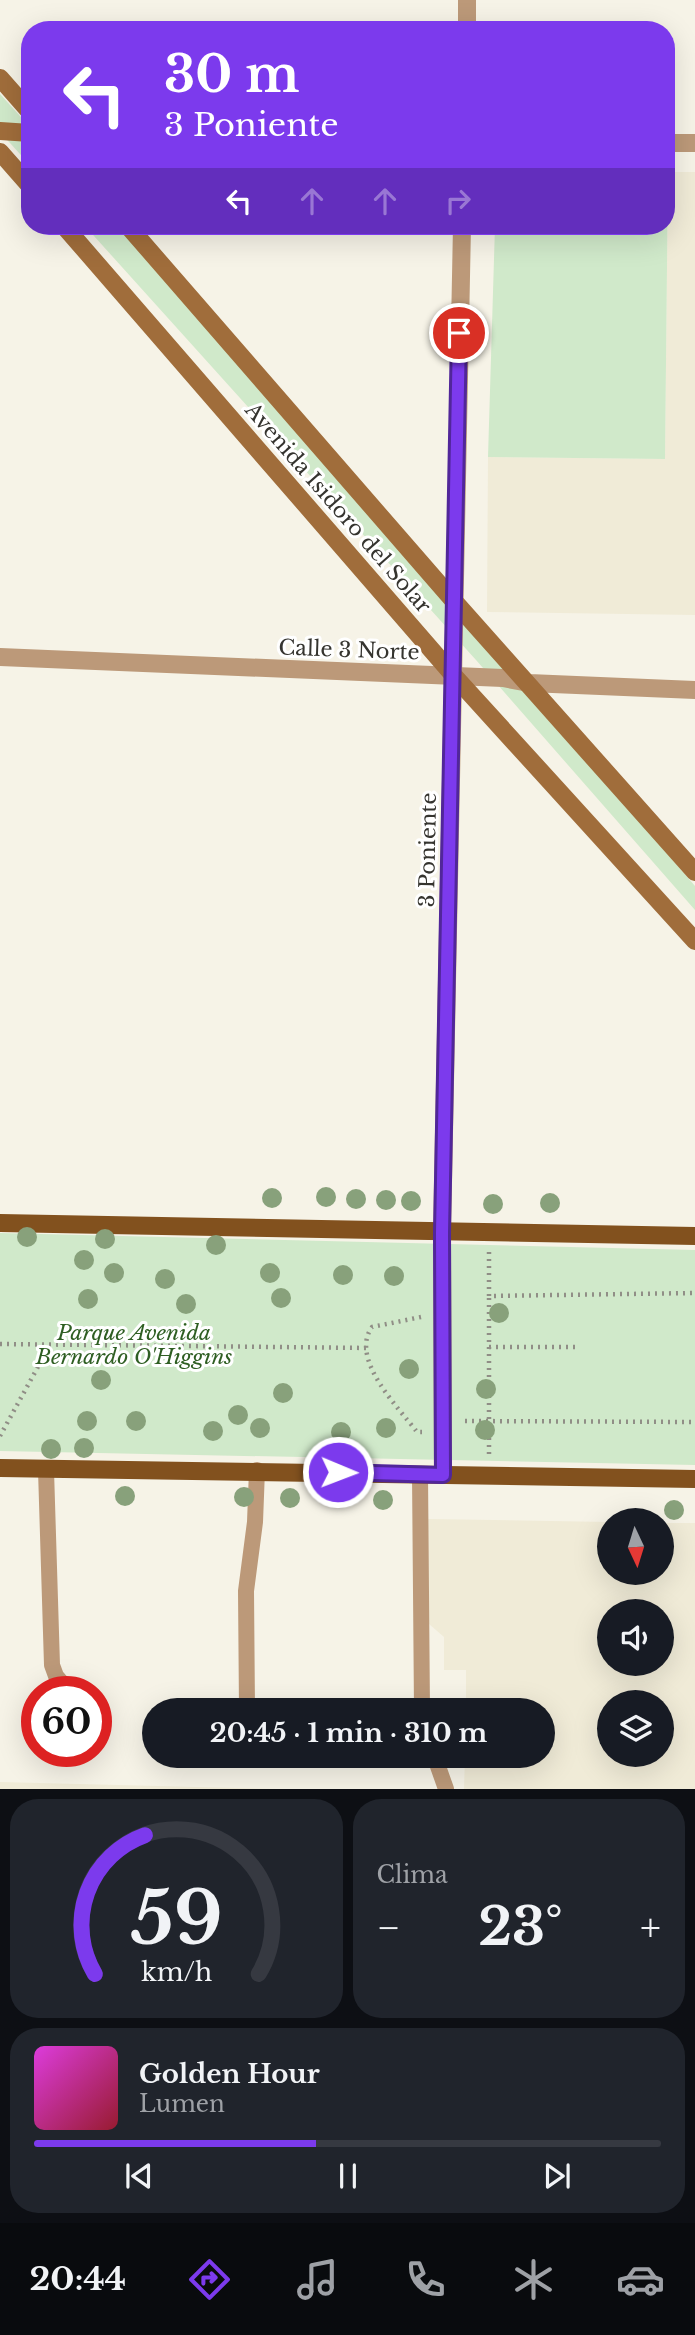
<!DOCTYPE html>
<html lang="es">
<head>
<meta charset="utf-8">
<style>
  :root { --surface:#171b24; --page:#20242c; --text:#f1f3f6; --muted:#9ea1a6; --line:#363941; --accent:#7c3aed }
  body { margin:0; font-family:"Libre Baskerville",serif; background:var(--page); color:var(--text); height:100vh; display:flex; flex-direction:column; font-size:26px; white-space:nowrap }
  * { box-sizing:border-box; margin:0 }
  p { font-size:23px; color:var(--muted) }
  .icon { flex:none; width:38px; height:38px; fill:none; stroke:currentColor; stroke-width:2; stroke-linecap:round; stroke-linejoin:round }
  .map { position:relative; height:1789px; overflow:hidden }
  .side { display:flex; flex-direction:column; gap:10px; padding:10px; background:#0d0f14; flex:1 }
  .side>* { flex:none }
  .hud { position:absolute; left:21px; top:21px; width:654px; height:214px; border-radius:28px; box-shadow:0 7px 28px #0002; background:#7c3aed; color:#fff; overflow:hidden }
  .needle { width:46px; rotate:176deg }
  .fabs { position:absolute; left:597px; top:1508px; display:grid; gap:14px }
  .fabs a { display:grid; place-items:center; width:77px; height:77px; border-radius:50%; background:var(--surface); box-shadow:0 7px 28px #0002; font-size:35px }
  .speed { position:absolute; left:21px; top:1676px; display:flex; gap:14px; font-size:35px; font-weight:700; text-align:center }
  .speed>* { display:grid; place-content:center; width:91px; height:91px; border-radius:50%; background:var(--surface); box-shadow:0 7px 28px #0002; line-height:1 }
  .speed .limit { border:10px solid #d22; background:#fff; color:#111 }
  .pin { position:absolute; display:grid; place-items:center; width:60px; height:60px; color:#fff; margin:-30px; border:4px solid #fff; border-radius:50%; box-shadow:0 2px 7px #0007 }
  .me { position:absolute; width:77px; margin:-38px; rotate:91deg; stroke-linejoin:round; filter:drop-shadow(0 0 5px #0008) }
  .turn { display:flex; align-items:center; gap:24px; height:147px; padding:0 28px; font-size:32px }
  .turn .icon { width:91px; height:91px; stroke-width:2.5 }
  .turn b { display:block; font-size:49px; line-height:60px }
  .lanes { display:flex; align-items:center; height:66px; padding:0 28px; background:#0003; justify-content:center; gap:35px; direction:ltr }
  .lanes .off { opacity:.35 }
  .big { font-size:52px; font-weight:700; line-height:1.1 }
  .side .widget { flex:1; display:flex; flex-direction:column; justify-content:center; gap:10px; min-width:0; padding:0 24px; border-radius:28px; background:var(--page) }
  .side .dial { align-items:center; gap:0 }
  .dial svg { height:182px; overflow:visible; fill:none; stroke:var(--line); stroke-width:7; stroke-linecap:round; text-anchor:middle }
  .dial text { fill:var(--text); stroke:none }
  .song { display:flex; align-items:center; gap:21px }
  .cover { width:84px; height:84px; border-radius:10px; background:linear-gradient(135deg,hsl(300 70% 55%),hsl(350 70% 35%)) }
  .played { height:7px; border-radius:4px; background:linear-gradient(90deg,var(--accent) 45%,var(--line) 45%) }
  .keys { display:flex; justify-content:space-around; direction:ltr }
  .heat { display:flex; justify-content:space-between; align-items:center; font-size:38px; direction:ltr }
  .side .tiles { flex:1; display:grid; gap:10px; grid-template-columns:1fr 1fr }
  .widget:last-child { grid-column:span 2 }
  .trip { position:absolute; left:142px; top:1698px; width:413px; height:70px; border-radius:35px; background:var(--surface); box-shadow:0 7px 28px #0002; font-weight:700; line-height:70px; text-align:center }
  .dock { display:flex; height:112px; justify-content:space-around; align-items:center; background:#090b0e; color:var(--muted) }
  .dock .icon { width:49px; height:49px }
  .dock .on { color:var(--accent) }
  .dock b { font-size:32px; color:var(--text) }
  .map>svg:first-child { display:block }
  .built { fill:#f0ebd7; fill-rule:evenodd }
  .green { fill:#d0e9ca }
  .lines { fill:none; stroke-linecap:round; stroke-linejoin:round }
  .path { stroke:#908e86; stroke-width:4.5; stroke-dasharray:2 5; stroke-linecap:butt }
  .service { stroke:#bc9979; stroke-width:16 }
  .minor { stroke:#bc9979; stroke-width:18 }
  .secondary { stroke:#a06d3b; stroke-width:18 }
  .primary { stroke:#82511e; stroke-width:18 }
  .tree { fill:#88a17b }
  .route-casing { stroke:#51269a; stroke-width:18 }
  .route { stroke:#7c3aed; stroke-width:12 }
  .labels { text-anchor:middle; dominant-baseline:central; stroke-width:6; stroke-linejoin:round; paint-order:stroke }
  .street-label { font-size:21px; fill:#35342f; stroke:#fff }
  .park-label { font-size:21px; font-style:italic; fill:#2e5e22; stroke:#fff }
</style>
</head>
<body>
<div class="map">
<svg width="695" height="1789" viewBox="0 0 695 1789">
  <rect width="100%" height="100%" fill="#f6f3e7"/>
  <g class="built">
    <polygon points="668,172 695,172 695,615 487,612 488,457 665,459"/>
    <path d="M 428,1519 L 609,1522 L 609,1573 L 662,1573 L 662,1523 L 695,1523 L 695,1789 L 464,1789 L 465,1755 L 542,1755 L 542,1710 L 466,1710 L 466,1670 L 444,1670 L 444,1637 L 429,1624 ZM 609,1612 L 662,1612 L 662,1664 L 609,1664 ZM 609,1703 L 662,1703 L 662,1755 L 609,1755 Z"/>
    <polygon points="0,1782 278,1789 0,1789"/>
  </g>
  <g class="green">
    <polygon points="0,94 30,127 30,165 0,132"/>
    <polygon points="667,172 668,172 665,459 488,457 495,226 667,226"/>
    <polygon points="85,226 117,226 521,683 695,886 695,910 476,660"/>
    <polygon points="0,1233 695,1250 695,1465 0,1451"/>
  </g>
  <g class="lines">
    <g class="path">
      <polyline points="489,1252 489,1296 695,1293"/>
      <path d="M 421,1317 L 372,1327 C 349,1359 399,1408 417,1432 L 422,1432"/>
      <polyline points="0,1344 369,1348"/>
      <polyline points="489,1347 577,1347"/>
      <polyline points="465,1421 695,1422"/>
      <polyline points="0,1436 50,1345"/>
      <polyline points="489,1454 489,1296"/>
    </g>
    <g class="service">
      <polyline points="46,1470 52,1665 56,1676 68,1690"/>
      <polyline points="420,1474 422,1710"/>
      <polyline points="247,1710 246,1591 255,1522 257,1470"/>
      <polyline points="434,1755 446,1789"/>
    </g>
    <g class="minor">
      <polyline points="467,30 467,0"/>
      <polyline points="667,143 695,143"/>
      <polyline points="0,657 503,678 529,683 695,690"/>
      <polyline points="443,1475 442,1233 462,226"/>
    </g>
    <g class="secondary">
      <polyline points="0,78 30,112"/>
      <polyline points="0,131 30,133"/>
      <polyline points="0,152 30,186"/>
      <polyline points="64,226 455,677 695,941"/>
      <polyline points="128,226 453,600 695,872"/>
    </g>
    <g class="primary">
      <polyline points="0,1223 695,1236"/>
      <polyline points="0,1468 695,1479"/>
    </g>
  </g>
  <g class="tree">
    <circle cx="326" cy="1197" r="10"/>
    <circle cx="272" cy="1198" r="10"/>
    <circle cx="356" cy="1199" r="10"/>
    <circle cx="386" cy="1200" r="10"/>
    <circle cx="411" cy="1201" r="10"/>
    <circle cx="550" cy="1203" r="10"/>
    <circle cx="493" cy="1204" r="10"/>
    <circle cx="27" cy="1237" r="10"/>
    <circle cx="105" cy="1239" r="10"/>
    <circle cx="216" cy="1245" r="10"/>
    <circle cx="84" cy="1260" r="10"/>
    <circle cx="114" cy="1273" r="10"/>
    <circle cx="270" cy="1273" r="10"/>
    <circle cx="343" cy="1275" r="10"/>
    <circle cx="394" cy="1276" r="10"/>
    <circle cx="165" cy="1279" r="10"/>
    <circle cx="281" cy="1298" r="10"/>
    <circle cx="88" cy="1299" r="10"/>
    <circle cx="186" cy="1304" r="10"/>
    <circle cx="499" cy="1313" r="10"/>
    <circle cx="409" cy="1369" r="10"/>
    <circle cx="101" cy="1380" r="10"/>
    <circle cx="486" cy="1389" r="10"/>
    <circle cx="283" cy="1393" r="10"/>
    <circle cx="238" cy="1415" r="10"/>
    <circle cx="87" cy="1421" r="10"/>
    <circle cx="136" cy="1421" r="10"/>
    <circle cx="260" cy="1428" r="10"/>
    <circle cx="386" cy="1428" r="10"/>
    <circle cx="485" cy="1430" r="10"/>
    <circle cx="213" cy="1431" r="10"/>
    <circle cx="341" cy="1432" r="10"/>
    <circle cx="84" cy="1448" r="10"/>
    <circle cx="51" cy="1449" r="10"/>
    <circle cx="125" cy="1496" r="10"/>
    <circle cx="244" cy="1497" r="10"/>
    <circle cx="290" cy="1498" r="10"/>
    <circle cx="383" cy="1500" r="10"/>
    <circle cx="674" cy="1510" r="10"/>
  </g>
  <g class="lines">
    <g class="route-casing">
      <polyline id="route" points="338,1472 443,1475 442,1233 459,333"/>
    </g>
    <use href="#route" class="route"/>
  </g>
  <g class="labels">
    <g class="street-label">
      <text transform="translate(338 508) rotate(49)">Avenida Isidoro del Solar</text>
      <text transform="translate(349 650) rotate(2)">Calle 3 Norte</text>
      <text transform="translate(428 850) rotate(-89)">3 Poniente</text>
    </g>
    <g class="park-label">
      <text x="134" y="1333">Parque Avenida<tspan x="134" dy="24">Bernardo O'Higgins</tspan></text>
    </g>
  </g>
</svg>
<div class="fabs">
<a><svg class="needle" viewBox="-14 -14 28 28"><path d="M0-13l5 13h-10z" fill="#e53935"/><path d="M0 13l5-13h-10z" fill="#9ea1a6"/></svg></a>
<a><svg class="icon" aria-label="sound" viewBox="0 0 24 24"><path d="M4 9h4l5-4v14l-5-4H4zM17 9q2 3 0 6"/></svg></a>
<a><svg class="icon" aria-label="layers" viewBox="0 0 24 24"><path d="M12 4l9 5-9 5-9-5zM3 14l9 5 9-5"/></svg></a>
</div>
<div class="speed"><div class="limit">60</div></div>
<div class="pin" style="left:459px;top:333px;background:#d93025"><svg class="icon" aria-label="arrive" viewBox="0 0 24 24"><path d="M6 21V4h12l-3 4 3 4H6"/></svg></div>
<svg class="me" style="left:338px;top:1472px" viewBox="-20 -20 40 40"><circle r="17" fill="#7c3aed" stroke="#fff" stroke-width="3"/><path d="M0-11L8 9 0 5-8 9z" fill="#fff"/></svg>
<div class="trip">20:45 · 1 min · 310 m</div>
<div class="hud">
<div class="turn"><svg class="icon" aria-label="left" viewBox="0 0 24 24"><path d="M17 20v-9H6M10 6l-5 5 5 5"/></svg><div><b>30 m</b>3 Poniente</div></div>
<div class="lanes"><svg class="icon" aria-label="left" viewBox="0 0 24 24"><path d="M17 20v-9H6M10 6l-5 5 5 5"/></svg><svg class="icon off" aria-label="ahead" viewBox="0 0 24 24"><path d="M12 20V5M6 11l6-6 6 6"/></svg><svg class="icon off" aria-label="ahead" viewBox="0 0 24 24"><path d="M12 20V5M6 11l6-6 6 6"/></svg><svg class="icon off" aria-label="right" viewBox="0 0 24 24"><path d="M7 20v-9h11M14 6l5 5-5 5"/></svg></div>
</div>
</div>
<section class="side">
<div class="tiles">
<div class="widget dial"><svg viewBox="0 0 100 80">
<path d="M14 69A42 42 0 1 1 86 69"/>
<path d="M14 69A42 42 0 0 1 36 8" stroke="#7c3aed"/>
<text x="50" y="56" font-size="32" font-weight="700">59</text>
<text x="50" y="72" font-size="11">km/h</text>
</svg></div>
<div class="widget"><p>Clima</p>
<div class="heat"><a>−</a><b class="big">23°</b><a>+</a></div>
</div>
<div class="widget">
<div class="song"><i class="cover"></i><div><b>Golden Hour</b><p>Lumen</p></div></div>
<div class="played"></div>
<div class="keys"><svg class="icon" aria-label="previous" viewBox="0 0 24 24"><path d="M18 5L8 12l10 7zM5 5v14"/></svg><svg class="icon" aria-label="pause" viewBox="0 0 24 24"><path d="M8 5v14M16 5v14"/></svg><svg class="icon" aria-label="next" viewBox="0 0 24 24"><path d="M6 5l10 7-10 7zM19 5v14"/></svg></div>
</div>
</div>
</section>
<nav class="dock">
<b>20:44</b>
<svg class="icon on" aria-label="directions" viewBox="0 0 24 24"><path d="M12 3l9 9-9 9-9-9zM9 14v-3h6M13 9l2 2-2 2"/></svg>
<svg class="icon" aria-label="music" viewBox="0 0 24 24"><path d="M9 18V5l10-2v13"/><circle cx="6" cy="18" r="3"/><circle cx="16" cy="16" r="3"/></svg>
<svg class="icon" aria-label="phone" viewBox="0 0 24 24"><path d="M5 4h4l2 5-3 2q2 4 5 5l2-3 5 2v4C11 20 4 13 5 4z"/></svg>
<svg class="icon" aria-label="climate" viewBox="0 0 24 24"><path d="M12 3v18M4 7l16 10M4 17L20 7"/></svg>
<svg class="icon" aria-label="car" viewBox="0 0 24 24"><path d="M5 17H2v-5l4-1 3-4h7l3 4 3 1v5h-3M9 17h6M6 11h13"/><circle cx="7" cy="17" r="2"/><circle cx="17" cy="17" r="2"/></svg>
</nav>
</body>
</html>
